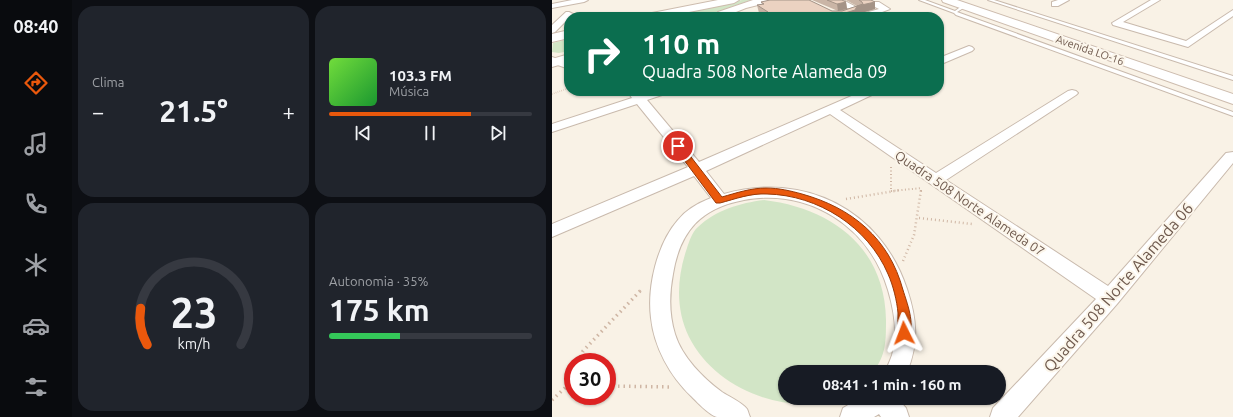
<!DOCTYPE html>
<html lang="pt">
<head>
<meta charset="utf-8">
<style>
  :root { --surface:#171b24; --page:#20242c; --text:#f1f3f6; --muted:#9ea1a6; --line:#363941; --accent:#ea580c }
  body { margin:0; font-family:Ubuntu,sans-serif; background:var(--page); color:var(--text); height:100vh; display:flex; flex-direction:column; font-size:15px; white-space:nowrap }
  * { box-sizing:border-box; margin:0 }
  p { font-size:13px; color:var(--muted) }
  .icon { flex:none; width:22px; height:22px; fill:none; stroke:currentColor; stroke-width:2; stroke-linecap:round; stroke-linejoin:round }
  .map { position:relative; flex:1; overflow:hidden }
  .details { display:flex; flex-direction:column; gap:6px; padding:6px; background:#0d0f14; width:480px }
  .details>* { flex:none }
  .top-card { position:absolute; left:12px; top:12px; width:380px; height:84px; border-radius:16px; box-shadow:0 1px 3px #0004; background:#0b6e4f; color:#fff; overflow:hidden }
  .speed { position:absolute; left:12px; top:353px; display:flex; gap:8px; font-size:20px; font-weight:700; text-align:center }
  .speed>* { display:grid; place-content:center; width:52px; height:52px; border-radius:50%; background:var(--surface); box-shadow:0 1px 3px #0004; line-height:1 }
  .speed .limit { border:6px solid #d22; background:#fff; color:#111 }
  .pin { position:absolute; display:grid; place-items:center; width:34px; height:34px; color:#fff; margin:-17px; border:2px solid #fff; border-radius:50%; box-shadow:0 1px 4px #0007 }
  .me { position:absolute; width:44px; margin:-22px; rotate:357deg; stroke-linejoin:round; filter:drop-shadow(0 0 3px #0008) }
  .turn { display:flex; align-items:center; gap:14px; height:84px; padding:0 12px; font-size:18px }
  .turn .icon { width:52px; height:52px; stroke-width:2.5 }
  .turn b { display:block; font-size:28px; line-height:34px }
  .big { font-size:30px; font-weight:700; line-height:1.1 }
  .details .widget { flex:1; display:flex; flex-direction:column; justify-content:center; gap:6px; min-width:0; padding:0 14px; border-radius:16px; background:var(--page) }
  .details .dial { align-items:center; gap:0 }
  .dial svg { height:104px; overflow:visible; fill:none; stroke:var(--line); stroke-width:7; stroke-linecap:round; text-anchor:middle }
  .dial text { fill:var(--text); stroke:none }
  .song { display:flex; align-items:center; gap:12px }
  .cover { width:48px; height:48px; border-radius:6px; background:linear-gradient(135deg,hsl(100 70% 55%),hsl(130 70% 35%)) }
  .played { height:4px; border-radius:2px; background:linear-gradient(90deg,var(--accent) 70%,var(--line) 70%) }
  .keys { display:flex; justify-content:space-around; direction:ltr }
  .heat { display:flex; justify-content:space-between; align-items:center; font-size:22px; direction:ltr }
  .charge { height:6px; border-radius:3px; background:linear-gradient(90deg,#34c759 35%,var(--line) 0) }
  .details .tiles { flex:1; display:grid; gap:6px; grid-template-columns:repeat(2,1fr) }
  .trip { position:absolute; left:226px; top:365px; width:228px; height:40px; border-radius:20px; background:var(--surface); box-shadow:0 1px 3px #0004; font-weight:700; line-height:40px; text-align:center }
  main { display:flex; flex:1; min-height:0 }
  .dock { display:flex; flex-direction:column; width:72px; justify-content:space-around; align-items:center; background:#090b0e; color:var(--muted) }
  .dock .icon { width:28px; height:28px }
  .dock .selected { color:var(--accent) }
  .dock b { font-size:18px; color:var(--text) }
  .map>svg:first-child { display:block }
  .green { fill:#d2e5c6 }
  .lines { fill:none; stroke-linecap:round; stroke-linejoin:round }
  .lane-casing { stroke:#c9baad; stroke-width:2 }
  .street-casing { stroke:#c9baad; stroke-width:2 }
  .secondary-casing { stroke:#cdbcae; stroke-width:2 }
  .path-far3 { stroke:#cfb6a4; stroke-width:1.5; stroke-dasharray:0.5 1.5; stroke-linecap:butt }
  .path-far2 { stroke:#cfb6a4; stroke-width:2; stroke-dasharray:1 2.5; stroke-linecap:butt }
  .path-far1 { stroke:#cfb6a4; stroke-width:2.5; stroke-dasharray:1 3; stroke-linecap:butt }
  .path { stroke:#cfb6a4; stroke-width:3.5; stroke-dasharray:1.5 4; stroke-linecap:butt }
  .lane { fill:#fff; fill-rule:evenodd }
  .street { fill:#fff; fill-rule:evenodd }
  .secondary { fill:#fff; fill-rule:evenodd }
  .wall { fill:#cab5a6 }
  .shaded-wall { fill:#a49387 }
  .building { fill:#ebd2c1; stroke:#a49387 }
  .route { fill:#ea580c; stroke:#983908 }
  .labels { text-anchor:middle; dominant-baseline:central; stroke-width:4; stroke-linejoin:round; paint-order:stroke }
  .far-street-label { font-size:11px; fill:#6f5a4e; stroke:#fcf6eb }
  .street-label { font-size:13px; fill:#6f5a4e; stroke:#fcf6eb }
  .near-street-label { font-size:16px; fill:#6f5a4e; stroke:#fcf6eb }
</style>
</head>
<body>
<main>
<nav class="dock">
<b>08:40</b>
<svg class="icon selected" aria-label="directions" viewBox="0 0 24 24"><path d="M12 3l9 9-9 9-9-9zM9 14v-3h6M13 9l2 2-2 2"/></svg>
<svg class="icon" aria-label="music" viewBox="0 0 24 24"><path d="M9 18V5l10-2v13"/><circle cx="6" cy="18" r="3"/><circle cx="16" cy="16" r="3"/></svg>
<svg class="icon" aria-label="phone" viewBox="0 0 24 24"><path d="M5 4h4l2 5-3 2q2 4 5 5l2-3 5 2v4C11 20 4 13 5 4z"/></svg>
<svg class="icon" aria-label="climate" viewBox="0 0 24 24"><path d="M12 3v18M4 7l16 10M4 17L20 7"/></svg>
<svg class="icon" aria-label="car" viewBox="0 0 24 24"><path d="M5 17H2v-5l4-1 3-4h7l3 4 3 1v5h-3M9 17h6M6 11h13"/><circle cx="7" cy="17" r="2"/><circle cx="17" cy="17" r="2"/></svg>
<svg class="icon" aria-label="filters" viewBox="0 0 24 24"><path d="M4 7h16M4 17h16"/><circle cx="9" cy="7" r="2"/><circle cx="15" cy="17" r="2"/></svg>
</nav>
<section class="details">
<div class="tiles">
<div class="widget"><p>Clima</p>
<div class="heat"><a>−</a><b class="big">21.5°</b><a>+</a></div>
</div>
<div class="widget">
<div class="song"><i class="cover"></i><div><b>103.3 FM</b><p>Música</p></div></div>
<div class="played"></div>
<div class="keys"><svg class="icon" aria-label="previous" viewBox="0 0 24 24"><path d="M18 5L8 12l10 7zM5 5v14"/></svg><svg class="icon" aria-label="pause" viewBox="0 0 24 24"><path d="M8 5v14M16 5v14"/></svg><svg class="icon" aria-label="next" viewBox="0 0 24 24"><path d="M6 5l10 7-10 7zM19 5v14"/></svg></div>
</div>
<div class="widget dial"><svg viewBox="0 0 100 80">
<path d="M14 69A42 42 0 1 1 86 69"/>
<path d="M14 69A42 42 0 0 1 9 41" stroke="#ea580c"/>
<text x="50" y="56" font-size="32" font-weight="700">23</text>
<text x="50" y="72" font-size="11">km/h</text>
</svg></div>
<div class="widget"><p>Autonomia · 35%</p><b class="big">175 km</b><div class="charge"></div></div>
</div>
</section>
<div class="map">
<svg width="681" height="417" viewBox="0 0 681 417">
  <rect width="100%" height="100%" fill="#f9f2e6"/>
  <g class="green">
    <polygon points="190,0 199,0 150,17 101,17"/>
    <polygon points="17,39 17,51 7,53 0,52 1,43"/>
    <path d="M 212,200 C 279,208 333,247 334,320 C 334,341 334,356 321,372 L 233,372 L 233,398 L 289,398 C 234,417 163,389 137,337 C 123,308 125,277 135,248 C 137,242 140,232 146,227 C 164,210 188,203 212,200 Z"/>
  </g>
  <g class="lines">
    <g class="lane-casing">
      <g id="lane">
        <polygon points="367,0 373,0 403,11 411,5 413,5 413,7 405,12 681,112 681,116 404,15 402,13"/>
        <polygon points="436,0 442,0 681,76 681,80"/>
      </g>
    </g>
    <g class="street-casing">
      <g id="street">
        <polygon points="20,0 36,0 32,2 0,8 0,4"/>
        <polygon points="281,0 291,0 310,10 295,16 289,16 289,12 299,10"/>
        <polygon points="506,0 517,0 506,6 500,6 500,2"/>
        <polygon points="599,0 608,0 571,22 634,41 681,10 681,16 636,47 561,25 560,23"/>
        <polygon points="321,2 327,2 338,9 317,17 305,17 306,15 327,9 321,6"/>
        <polygon points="14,12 17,12 21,14 3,32 0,33 0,25"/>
        <polygon points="417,46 420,47 422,49 420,51 387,65 387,58"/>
        <polygon points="0,57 17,63 17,69 0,63"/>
        <path d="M 520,90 L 524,91 L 526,93 L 524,95 L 394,180 L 556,286 L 674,153 L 681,152 L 681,163 L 565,304 L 466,417 L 438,417 L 441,408 L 544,299 L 278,114 L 154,171 L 172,194 C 252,171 329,210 355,289 C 365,319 367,343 355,372 L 333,372 C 335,367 338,361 340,355 C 346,335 342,310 336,290 C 317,226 257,188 192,200 C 149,208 128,231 121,274 C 117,295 117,314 123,334 C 130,357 151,378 170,392 C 176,396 191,403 195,409 C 196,411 197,415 198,417 C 188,417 174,417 165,417 C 157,415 144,401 139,396 C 118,376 102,347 99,318 C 95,287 105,244 126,220 C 134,210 146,203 159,198 L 142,176 L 0,237 L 0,224 L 136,167 L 85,104 L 0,132 L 0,124 L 80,98 L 75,91 L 87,91 L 90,95 L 101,91 L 118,91 L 116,93 L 95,100 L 147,162 L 311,91 L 326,91 L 324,93 L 288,110 L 384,173 L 516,91 Z"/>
        <polygon points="308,398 345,398 354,408 357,417 329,417 327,414 322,417 288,417 291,408"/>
      </g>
    </g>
    <g class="secondary-casing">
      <g id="secondary">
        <polygon points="166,0 187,0 182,3 112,17 89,17 91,15 95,14"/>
        <polygon points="201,0 219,0 218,2 194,8 174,16 166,16 164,14 166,12"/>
        <polygon points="390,0 405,0 681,94 681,104 391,2"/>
        <polygon points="17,30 17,38 0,42 0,34"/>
        <polygon points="17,54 17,62 0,67 0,59"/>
      </g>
    </g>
    <polyline class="path-far3" points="0,94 17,88"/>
    <g class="path-far2">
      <polyline points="339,167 339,191"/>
      <polyline points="339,191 370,188"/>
      <polyline points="369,191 369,189"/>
    </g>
    <g class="path-far1">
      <polyline points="294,199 349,190"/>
      <polyline points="367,218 420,224"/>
      <polyline points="351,261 362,235 369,190"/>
      <polyline points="88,291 90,289"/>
    </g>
    <g class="path">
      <polyline points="26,362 31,351 89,290"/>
      <polyline points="15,386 21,373"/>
      <polyline points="55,386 120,387"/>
      <polyline points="0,400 15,386 21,386"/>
    </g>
    <use href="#lane" class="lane"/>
    <use href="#street" class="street"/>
    <use href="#secondary" class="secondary"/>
  </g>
  <polygon class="wall" points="260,0 290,0 294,2 295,9 305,6 294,0 319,0 323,9 306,14 304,17 209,14 207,13 205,5 210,4 209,2 280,11 286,11"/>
  <g class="shaded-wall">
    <polygon points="294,2 295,9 286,11 285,4"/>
    <polygon points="323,2 323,9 306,14 304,17 280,17 305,6"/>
  </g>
  <g class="building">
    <polygon points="218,0 257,0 280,11 290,11 311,4 310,2 307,0 319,0 323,2 305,6 303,10 280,17 197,17 216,12 205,5 212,4 209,2"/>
    <polygon points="275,0 290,0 294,2 285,4"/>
  </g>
  <path class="route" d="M 123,144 L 129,144 L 170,197 C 184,193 199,188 214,188 C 227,188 239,191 250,194 C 300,208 337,238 351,290 C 355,303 363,323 357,337 L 352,339 L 348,337 C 345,330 346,321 346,313 C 345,301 341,285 336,274 C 316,227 266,195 215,194 C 199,193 183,199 168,203 L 164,203 L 123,148 Z"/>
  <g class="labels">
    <g class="far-street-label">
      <text transform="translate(538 50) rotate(19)">Avenida LO-16</text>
    </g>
    <g class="street-label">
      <text transform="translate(418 203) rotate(34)">Quadra 508 Norte Alameda 07</text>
    </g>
    <g class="near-street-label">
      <text transform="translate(566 287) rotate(-49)">Quadra 508 Norte Alameda 06</text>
    </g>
  </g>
</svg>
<div class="speed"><div class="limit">30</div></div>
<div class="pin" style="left:126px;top:146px;background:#d93025"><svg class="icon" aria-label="arrive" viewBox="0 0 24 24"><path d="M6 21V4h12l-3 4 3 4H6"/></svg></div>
<svg class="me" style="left:352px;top:333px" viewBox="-20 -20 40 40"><path d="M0-17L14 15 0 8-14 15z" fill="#ea580c" stroke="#fff" stroke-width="4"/></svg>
<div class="trip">08:41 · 1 min · 160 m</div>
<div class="top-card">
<div class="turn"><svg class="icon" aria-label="right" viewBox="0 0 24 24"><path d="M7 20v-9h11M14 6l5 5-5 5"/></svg><div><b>110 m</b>Quadra 508 Norte Alameda 09</div></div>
</div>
</div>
</main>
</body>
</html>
